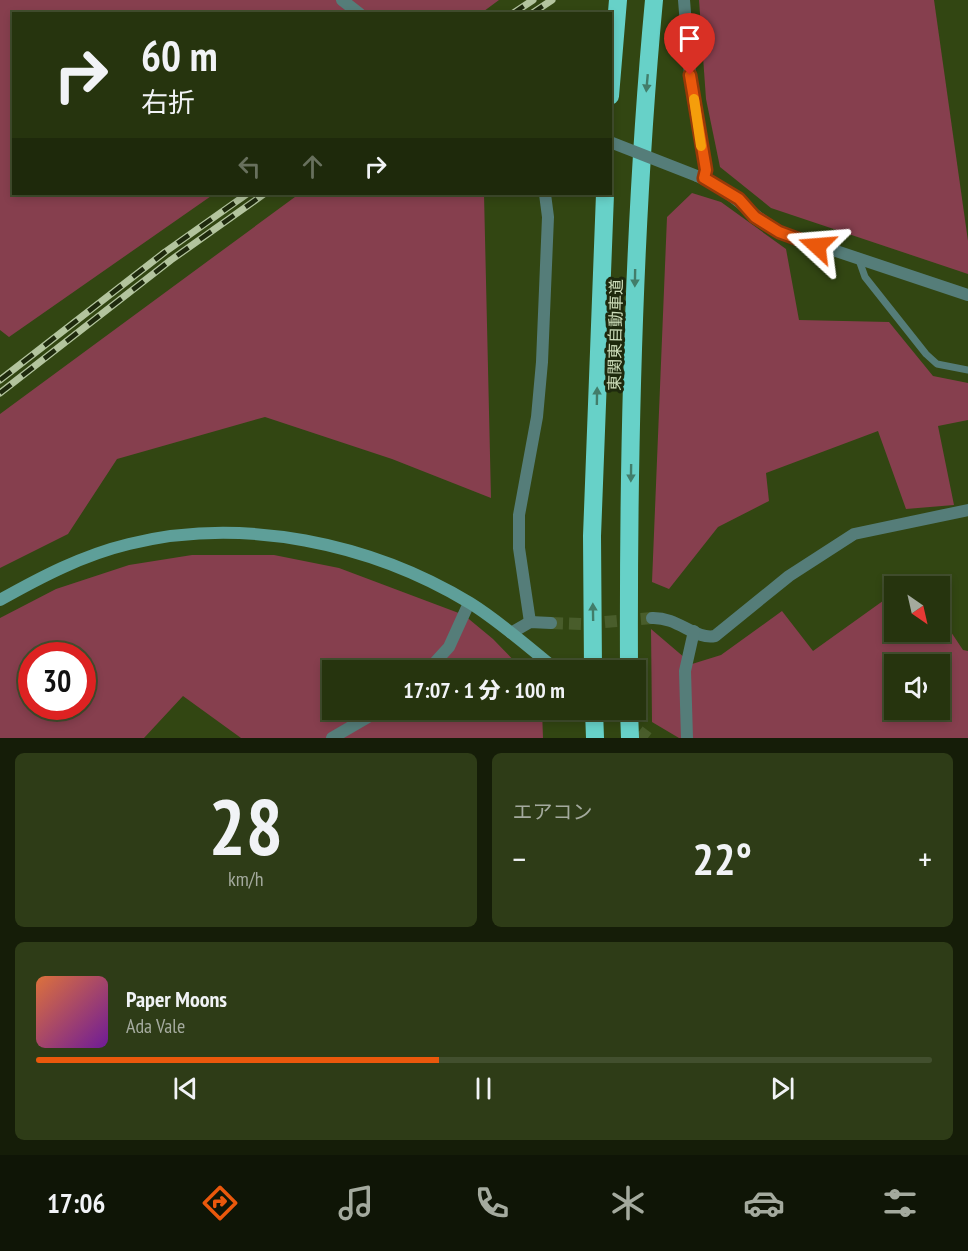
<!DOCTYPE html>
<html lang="ja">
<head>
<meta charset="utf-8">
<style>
  :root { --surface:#26340e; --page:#2e3c17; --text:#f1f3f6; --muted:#a4aa9e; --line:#424f2e; --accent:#ea580c }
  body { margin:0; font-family:"PT Sans Narrow","Noto Sans JP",sans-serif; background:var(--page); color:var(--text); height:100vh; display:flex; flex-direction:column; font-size:22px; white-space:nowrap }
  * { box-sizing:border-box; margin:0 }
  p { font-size:20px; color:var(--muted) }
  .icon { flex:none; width:33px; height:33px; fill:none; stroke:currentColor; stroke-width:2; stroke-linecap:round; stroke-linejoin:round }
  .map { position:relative; height:738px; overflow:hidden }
  .panel { display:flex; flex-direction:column; gap:15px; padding:15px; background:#151d08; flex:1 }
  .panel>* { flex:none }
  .top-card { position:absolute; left:12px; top:12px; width:600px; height:183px; border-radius:0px; box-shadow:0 3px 9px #0003,0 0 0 2px var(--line); background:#26340e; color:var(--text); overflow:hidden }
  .needle { width:39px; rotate:146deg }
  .buttons { position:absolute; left:884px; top:576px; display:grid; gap:12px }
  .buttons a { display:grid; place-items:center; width:66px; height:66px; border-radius:0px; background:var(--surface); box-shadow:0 3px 9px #0003,0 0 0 2px var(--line); font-size:30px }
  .speed { position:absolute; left:18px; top:642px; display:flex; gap:12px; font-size:30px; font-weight:700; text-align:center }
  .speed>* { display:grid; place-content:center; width:78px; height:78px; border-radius:50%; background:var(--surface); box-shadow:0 3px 9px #0003,0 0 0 2px var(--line); line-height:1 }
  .speed .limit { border:9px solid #d22; background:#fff; color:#111 }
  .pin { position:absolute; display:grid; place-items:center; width:51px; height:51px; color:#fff; margin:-62px -26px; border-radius:50% 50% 50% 0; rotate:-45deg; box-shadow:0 0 6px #0007 }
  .pin .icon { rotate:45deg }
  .me { position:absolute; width:66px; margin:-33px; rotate:289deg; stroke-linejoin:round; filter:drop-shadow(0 0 4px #0008) }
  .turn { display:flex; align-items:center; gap:21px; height:126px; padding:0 30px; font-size:27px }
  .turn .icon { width:78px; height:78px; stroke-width:2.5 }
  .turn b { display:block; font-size:42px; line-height:51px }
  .lanes { display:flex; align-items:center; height:57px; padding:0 30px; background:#0003; justify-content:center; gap:30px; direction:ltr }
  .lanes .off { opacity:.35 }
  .big { font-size:45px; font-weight:800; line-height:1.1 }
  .panel .tile { flex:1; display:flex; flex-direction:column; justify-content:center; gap:9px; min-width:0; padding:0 21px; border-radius:9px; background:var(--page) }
  .panel .dial { align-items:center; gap:0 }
  .dial b { font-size:78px; line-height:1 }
  .song { display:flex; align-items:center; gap:18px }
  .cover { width:72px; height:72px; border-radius:9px; background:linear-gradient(135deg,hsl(20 70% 55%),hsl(280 70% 35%)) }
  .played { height:6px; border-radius:3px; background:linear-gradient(90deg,var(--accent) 45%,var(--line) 45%) }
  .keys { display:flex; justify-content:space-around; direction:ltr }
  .heat { display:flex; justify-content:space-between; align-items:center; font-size:33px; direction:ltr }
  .panel .tiles { flex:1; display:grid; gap:15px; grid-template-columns:1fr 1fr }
  .tile:last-child { grid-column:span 2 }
  .trip { position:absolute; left:322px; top:660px; width:324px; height:60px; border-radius:0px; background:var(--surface); box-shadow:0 3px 9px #0003,0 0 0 2px var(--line); font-weight:800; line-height:60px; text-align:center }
  .menu { display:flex; height:96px; justify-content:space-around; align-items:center; background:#0f1506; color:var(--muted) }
  .menu .icon { width:42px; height:42px }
  .menu .on { color:var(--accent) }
  .menu b { font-size:27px; color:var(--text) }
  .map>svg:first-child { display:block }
  .green { fill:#863f4e; fill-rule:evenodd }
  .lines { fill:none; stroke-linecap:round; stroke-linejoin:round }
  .street-tunnel { stroke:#495d2b; stroke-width:12; stroke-dasharray:12 6; stroke-linecap:butt }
  .secondary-tunnel { stroke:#495d2b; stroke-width:12; stroke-dasharray:12 6; stroke-linecap:butt }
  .lane { stroke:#557d79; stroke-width:7 }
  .street { stroke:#557d79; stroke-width:12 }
  .secondary { stroke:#5e9f99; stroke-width:12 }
  .highway { stroke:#67d1c8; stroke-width:18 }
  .rail-casing { stroke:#b3c49e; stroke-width:7 }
  .rail { stroke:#1e290d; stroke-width:4.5; stroke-dasharray:14; stroke-linecap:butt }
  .street-bridge { stroke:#557d79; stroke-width:12 }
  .oneway { fill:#427d6a }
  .route-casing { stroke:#983908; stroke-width:15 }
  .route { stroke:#ea580c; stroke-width:10 }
  .slow { stroke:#f59e0b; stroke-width:10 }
  .labels { text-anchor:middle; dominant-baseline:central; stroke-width:6; stroke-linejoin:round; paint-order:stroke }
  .street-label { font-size:16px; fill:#cdddba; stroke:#1e290d }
</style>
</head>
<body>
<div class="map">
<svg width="968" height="738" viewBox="0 0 968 738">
  <rect width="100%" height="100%" fill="#324612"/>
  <g class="green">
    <polygon points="0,0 499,0 480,14 14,14 14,194 214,194 9,337 0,330"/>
    <polygon points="699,0 934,0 968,241 968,274 771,208 720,167 706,99"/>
    <polygon points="692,193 721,202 786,249 799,320 889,322 933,376 968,383 968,420 938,426 954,505 906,509 878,431 766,473 769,501 718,527 669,589 652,582 667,217"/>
    <polygon points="299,194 484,194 491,498 392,459 265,417 117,459 68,534 0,568 0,414"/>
    <path d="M 192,555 L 274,555 L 339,568 L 464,615 L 493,639 L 523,670 L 333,670 L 333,710 L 542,710 L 543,738 L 241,738 L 183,696 L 144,738 L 0,738 L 0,618 L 56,589 L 129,565 ZM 32,656 L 82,656 L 82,706 L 32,706 Z"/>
    <path d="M 894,593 L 894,632 L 939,632 L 939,614 L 963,650 L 968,651 L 968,738 L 679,738 L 652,722 L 651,629 L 692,664 L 721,655 L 782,611 L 813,651 ZM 894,664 L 939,664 L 939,710 L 894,710 Z"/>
  </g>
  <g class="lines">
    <polyline class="street-tunnel" points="551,623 581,624 652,618"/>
    <polyline class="secondary-tunnel" points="610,710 648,738"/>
    <polyline class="lane" points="859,260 865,277 926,354 937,364 968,370"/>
    <g class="street">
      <polyline points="342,0 360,14"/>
      <polyline points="684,0 690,75 706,169 704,178"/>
      <path d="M 697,176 C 732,190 748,213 779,232 L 968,295"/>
      <path d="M 652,618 C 678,617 695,640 715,636 L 789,576 L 854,534 L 968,510"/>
      <polyline points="530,622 519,548 519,515 537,417 542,362 548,217 545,194"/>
      <polyline points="511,633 530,622 551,623"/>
      <polyline points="428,670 449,647 469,603"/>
      <polyline points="332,738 380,710"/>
      <polyline points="687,738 685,671 694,631"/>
    </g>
    <path class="secondary" d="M 0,600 C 41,577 83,555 129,544 C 243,516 371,543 470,603 C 499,621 526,645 553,667"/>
    <g class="highway">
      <polyline points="610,96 618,0"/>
      <polyline points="593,670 592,536 605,194"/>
      <path d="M 629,670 C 628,447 633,223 654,0"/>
      <polyline points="594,710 595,738"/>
      <polyline points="629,710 630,738"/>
    </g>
    <g class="rail-casing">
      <g id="rail">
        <polyline points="512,14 533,0"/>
        <polyline points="531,14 552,0"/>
        <polyline points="0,380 165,252 247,194"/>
        <polyline points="0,393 171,260 264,194"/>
      </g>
    </g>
    <use href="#rail" class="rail"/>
    <polyline class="street-bridge" points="610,142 697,176"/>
  </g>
  <defs><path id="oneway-solid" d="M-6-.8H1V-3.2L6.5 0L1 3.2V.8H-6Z" transform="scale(1.5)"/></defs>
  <g class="oneway">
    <use href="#oneway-solid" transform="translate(647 83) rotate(95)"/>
    <use href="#oneway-solid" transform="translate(635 278) rotate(91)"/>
    <use href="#oneway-solid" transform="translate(597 396) rotate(-89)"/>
    <use href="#oneway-solid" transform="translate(631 473) rotate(91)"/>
    <use href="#oneway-solid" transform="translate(593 612) rotate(-91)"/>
  </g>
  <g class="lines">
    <g class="route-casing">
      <polyline id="route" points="690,75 706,170 704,178 739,199 755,217 779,232 817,246"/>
    </g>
    <use href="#route" class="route"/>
    <polyline class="slow" points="694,99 701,146"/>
  </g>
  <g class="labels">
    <g class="street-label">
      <text transform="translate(615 335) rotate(-89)">東関東自動車道</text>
    </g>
  </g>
</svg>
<div class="buttons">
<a><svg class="needle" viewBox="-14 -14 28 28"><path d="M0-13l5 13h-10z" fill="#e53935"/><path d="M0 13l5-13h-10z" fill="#a4aa9e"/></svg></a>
<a><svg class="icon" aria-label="sound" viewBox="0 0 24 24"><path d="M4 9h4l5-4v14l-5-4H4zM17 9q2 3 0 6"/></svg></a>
</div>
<div class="speed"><div class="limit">30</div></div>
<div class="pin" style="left:690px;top:75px;background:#d93025"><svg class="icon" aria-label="arrive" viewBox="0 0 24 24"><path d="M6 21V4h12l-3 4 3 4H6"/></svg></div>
<svg class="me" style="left:817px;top:246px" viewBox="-20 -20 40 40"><path d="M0-17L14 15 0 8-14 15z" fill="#ea580c" stroke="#fff" stroke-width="4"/></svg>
<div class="trip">17:07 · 1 分 · 100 m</div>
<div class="top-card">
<div class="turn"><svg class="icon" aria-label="right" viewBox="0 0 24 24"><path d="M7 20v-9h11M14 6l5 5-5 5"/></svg><div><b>60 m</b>右折</div></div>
<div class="lanes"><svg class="icon off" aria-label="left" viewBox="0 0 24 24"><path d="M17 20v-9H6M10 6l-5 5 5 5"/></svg><svg class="icon off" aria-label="ahead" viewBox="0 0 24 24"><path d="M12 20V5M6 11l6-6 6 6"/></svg><svg class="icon" aria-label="right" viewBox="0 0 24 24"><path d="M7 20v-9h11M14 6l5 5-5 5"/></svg></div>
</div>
</div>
<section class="panel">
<div class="tiles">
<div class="tile dial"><b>28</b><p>km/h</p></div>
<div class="tile"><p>エアコン</p>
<div class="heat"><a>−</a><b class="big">22°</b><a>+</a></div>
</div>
<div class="tile">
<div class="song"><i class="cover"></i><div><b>Paper Moons</b><p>Ada Vale</p></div></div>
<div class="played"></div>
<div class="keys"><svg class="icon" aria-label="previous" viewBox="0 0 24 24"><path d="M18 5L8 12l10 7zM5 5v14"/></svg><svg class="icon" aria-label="pause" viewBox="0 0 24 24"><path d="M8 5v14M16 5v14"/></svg><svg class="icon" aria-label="next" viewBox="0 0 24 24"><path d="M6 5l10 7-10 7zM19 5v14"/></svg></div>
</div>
</div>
</section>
<nav class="menu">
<b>17:06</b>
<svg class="icon on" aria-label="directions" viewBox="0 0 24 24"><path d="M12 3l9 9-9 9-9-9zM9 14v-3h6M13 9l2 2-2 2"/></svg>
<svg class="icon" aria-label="music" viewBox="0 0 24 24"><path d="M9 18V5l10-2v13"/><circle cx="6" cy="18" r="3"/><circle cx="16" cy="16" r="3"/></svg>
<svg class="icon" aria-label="phone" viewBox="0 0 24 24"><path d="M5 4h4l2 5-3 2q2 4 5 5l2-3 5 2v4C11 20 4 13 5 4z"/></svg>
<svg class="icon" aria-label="climate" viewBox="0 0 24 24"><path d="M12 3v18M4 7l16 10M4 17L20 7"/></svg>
<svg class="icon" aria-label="car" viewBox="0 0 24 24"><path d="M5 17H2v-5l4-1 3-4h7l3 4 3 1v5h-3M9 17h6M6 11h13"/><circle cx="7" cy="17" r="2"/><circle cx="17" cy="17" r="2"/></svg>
<svg class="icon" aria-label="filters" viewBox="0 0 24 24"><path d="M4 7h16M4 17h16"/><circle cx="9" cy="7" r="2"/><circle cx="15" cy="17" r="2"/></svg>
</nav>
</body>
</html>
